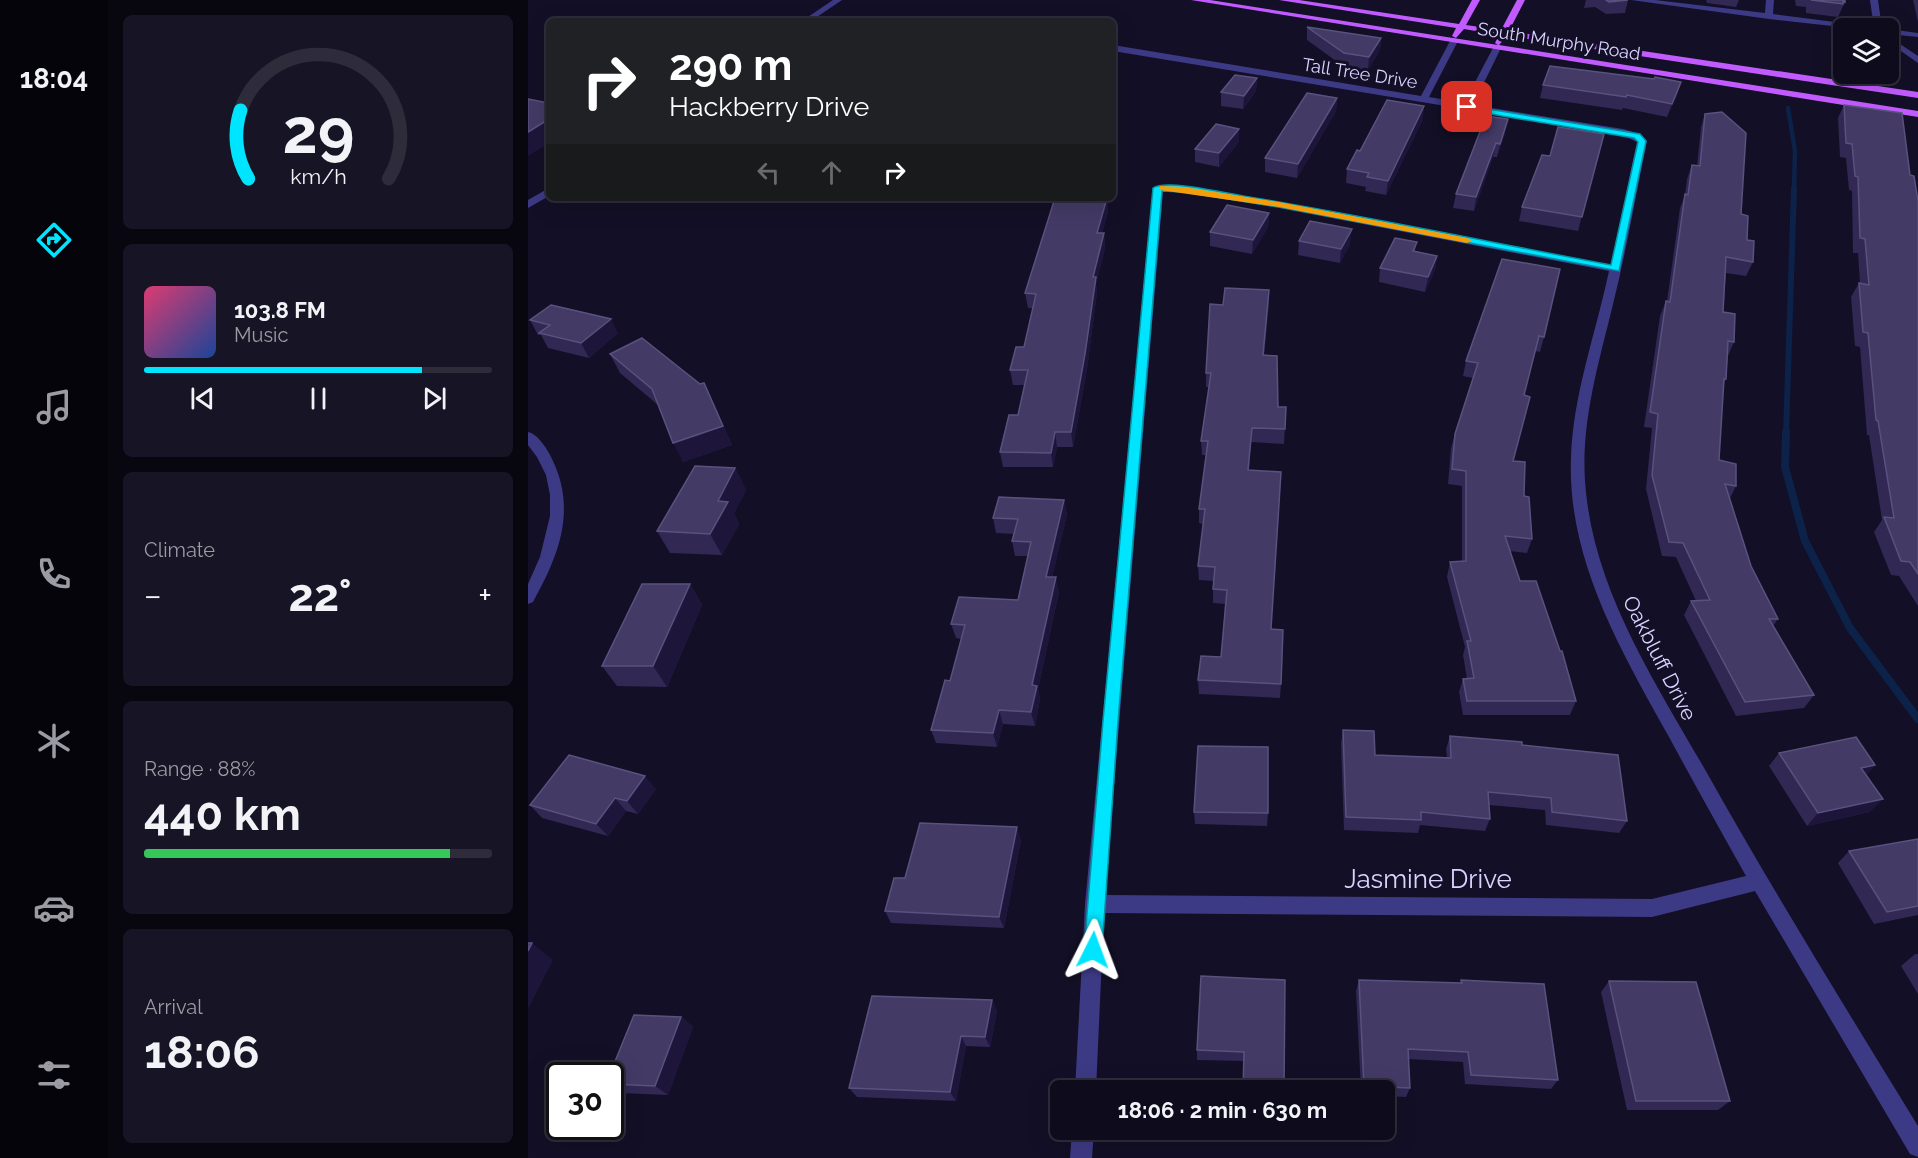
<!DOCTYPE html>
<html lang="en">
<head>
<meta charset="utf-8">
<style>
  :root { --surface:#0e0b1c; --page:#171425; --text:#f1f3f6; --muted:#9b9ba3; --line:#2e2b3b; --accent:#00e5ff }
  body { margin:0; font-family:Raleway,sans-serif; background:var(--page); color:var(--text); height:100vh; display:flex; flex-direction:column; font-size:22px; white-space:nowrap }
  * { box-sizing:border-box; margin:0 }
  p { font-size:20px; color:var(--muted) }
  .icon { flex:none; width:33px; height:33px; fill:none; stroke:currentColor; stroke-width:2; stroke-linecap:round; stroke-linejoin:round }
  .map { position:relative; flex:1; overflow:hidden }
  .panel { display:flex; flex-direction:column; gap:15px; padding:15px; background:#08060f; width:420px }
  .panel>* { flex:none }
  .hud { position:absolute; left:18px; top:18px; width:570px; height:183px; border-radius:9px; box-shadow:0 6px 24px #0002,0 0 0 2px var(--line); background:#202124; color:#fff; overflow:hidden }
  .tools { position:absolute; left:1305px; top:18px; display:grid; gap:12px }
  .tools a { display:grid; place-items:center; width:66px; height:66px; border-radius:9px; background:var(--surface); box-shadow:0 6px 24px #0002,0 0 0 2px var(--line); font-size:30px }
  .speed { position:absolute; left:18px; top:1062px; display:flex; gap:12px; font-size:30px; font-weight:700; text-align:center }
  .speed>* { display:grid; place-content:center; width:78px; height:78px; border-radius:50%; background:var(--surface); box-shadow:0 6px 24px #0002,0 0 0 2px var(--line); line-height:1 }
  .speed .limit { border:3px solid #111; border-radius:9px; background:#fff; color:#111 }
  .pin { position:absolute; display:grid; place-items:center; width:51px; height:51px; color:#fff; margin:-26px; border-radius:12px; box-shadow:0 3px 9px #0006 }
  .me { position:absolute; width:66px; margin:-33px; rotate:3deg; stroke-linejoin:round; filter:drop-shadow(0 0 4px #0008) }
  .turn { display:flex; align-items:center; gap:21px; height:126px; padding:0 24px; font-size:27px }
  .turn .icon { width:78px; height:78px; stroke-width:2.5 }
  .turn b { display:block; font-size:42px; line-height:51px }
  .lanes { display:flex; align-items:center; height:57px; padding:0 24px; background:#0003; justify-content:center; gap:30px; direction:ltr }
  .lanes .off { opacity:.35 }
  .big { font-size:45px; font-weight:700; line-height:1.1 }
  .panel .card { flex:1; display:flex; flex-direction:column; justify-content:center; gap:9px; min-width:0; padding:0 21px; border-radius:9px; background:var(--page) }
  .panel .dial { align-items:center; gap:0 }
  .dial svg { height:156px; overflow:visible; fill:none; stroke:var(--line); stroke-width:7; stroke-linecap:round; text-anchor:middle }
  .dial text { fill:var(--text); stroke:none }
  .song { display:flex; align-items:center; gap:18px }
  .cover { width:72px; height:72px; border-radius:9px; background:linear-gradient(135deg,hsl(340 70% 55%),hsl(220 70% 35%)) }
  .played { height:6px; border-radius:3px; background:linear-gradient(90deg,var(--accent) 80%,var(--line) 80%) }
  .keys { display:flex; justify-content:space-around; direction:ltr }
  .heat { display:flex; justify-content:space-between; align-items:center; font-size:33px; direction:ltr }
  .charge { height:9px; border-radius:4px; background:linear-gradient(90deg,#34c759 88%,var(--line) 0) }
  .trip { position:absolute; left:522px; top:1080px; width:345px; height:60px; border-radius:9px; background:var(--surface); box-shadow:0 6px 24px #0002,0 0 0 2px var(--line); font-weight:700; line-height:60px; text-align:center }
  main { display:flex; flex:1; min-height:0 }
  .menu { display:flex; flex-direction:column; width:108px; justify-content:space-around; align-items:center; background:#06040b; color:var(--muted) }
  .menu .icon { width:42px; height:42px }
  .menu .on { color:var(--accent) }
  .menu b { font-size:27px; color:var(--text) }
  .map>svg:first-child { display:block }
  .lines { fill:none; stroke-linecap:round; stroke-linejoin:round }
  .stream-far2 { stroke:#0c2248; stroke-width:4.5 }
  .stream-far1 { stroke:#0c2248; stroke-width:6 }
  .stream { stroke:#0c2248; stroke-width:8 }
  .minor { fill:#3d3a85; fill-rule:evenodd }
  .major { fill:#c25bff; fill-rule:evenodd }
  .wall { fill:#312854 }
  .shaded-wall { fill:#1d163a }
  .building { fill:#433a66; stroke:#5a527e; stroke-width:1.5 }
  .route { fill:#00e5ff; stroke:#0095a6; stroke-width:1.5 }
  .slow { fill:#f59e0b }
  .labels { text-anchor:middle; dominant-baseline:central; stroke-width:6; stroke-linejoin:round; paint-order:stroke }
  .far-street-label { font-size:18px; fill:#d9d4ff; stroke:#130f26 }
  .street-label { font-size:21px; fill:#d9d4ff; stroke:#130f26 }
  .near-street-label { font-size:26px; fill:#d9d4ff; stroke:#130f26 }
</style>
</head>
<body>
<main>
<nav class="menu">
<b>18:04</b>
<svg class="icon on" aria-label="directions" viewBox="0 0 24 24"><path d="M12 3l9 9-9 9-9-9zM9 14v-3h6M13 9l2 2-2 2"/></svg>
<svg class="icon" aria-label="music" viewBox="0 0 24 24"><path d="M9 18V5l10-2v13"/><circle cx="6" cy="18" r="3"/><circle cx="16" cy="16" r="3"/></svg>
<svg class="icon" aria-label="phone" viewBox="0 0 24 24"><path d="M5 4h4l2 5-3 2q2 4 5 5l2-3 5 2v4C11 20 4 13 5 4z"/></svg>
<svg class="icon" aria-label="climate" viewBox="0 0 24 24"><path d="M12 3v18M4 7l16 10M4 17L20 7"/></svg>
<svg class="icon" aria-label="car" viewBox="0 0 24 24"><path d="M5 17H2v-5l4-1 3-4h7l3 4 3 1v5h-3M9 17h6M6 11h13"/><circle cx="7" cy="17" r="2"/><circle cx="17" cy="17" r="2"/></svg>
<svg class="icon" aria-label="filters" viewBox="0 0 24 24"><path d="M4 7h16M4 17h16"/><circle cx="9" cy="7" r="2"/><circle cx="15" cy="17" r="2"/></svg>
</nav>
<section class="panel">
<div class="card dial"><svg viewBox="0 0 100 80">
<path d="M14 69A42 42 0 1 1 86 69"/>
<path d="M14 69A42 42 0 0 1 10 34" stroke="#00e5ff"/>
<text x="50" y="56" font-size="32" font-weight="700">29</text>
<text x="50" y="72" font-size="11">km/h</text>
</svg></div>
<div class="card">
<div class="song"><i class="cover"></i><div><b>103.8 FM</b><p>Music</p></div></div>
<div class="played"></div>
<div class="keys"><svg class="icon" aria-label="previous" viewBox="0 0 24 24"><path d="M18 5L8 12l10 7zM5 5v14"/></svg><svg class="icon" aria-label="pause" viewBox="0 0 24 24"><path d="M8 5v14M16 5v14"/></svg><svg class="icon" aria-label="next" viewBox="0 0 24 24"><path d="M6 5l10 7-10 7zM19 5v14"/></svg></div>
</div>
<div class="card"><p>Climate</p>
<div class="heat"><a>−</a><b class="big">22°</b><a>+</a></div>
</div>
<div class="card"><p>Range · 88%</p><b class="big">440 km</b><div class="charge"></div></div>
<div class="card"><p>Arrival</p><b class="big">18:06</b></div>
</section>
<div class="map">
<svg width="1390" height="1158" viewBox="0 0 1390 1158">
  <rect width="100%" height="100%" fill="#130f26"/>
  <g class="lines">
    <polyline class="stream-far2" points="1260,108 1267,151 1266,189"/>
    <polyline class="stream-far1" points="1258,433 1266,188"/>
    <polyline class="stream" points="1258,432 1257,467 1277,541 1322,628 1390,719"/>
    <g class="minor">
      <polygon points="305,0 314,0 283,21 274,21"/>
      <polygon points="1103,0 1127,0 1237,13 1238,0 1246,0 1245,14 1338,26 1342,28 1322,28 1241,19"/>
      <polygon points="1342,0 1350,0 1354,28 1346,28"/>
      <polygon points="1360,29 1390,33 1390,37 1360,34"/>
      <polygon points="1360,36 1390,56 1390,63 1360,42"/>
      <path d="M 926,38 L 930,41 L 901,97 L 936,103 L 965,48 L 969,45 L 973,48 L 945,105 L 1095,129 L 1112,134 L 1119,141 C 1108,194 1099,248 1086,300 C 1072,359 1053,419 1057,481 C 1064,588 1127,682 1179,773 C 1246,892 1318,1009 1390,1126 L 1390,1157 L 1382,1154 L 1227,891 L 1124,917 L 576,913 L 568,1090 L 547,1090 L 557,904 L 625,188 C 637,179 689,192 705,194 C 832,215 957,241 1083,265 L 1109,142 L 1094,135 L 585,51 L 585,45 L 893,96 L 922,41 ZM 635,191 L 655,192 L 751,208 L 1081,271 C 1068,333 1045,394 1043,458 C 1039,559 1093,651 1141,737 C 1166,783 1192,830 1218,876 L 1124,899 L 577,895 Z"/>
      <polygon points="21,188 21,196 0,208 0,200"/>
      <path d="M 0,432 C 10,434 20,450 24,459 C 49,510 31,555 5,602 L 0,604 L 0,584 L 12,557 L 22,516 L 22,495 L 18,475 L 9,457 L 0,445 Z"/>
      <polygon points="544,1130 566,1130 564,1158 542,1158"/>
    </g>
    <polygon class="major" points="663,0 682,0 970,45 967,43 971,35 936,29 928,38 924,36 928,28 751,0 771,0 931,24 944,0 952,0 938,25 973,30 989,0 997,0 981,31 1390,92 1390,98 979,36 971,45 1390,111 1390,117"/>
  </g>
  <g class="wall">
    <polygon points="1058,0 1100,0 1097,13 1078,14 1067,7 1056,8"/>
    <polygon points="1178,0 1211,0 1208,7 1179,3"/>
    <polygon points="1267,0 1317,0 1317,2 1310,17 1278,13 1278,7 1268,6"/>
    <polygon points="1385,0 1390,0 1390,22"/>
    <polygon points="779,27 853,38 852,50 840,70 815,66 779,40"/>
    <polygon points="729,78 728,91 715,109 693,106 693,92"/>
    <polygon points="1153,82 1149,95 1139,117 1095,108 1094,110 1012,98 1015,85"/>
    <polygon points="809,98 808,111 769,178 737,172 737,158"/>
    <polygon points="1316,105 1382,175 1390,201 1390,606 1371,576 1363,575 1346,532 1354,520 1341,435 1339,435 1332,347 1327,346 1323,297 1331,283 1332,283 1330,253 1325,253 1324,191 1321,190 1318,158 1312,157 1310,118"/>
    <polygon points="1177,114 1213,214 1225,262 1218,276 1198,273 1195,312 1206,342 1200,356 1198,379 1195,386 1191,460 1208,486 1202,498 1223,566 1250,619 1245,626 1286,695 1276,708 1208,716 1156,615 1163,601 1168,601 1148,557 1134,556 1118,489 1124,428 1116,427 1132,316 1138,301 1139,301 1152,208 1157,195 1159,179 1164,165 1169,166 1173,127"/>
    <polygon points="958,116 977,133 969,157 965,157 946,211 925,208 928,194"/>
    <polygon points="895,119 858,195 837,191 838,187 818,183 819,169 832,151"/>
    <polygon points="711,129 711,142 691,167 667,162 667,149"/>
    <polygon points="1076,134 1050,231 991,221 994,207 1022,156"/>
    <polygon points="579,198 580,212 574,233 576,233 577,248 568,284 569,292 559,369 545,447 529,447 525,467 475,467 472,452 490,415 496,385 485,385 482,370 496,347 505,308 500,308 497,293"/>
    <polygon points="741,213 740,227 724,254 682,246 682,232"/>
    <polygon points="771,241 822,244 812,263 770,255"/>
    <polygon points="889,242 887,251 909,256 907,270 897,292 851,282 852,268"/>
    <polygon points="974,259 1016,337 1012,352 1007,351 996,395 985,461 996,496 1004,539 999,553 982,551 992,581 1048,701 1042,715 935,715 931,692 935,679 939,679 935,655 937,647 919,577 922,562 934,562 934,486 920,484 923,448 927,434 945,378 935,376 938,361"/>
    <polygon points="741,304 736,356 750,407 758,407 756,444 723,442 721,470 743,629 753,684 752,698 671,694 670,680 693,657 697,604 685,603 685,581 671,580 670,566 675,524 671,523 671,509 678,455 674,455 673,441 681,387 678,387 678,373 695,305"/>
    <polygon points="2,320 90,333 61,358 20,348 13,335 10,335"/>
    <polygon points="82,354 172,384 176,383 204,445 155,462 130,405 92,373"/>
    <polygon points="207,468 218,490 206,513 211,524 194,555 142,553 129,531"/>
    <polygon points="536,500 539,515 524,577 531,592 510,689 512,699 507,726 475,724 469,747 408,743 403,730 422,681 434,639 428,638 423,624 490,600 500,556 487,556 484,541 486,534 468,533 465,518"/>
    <polygon points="162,584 174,605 139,687 89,686 74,666"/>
    <polygon points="815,730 847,755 919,757 918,749 922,736 994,745 1099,821 1091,833 1018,825 1017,810 961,805 962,819 957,831 892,825 890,833 816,830 813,744"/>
    <polygon points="1251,753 1347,765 1338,775 1342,812 1279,826 1241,766"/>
    <polygon points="128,789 110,814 98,811 80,836 14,818 2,805"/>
    <polygon points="666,812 740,813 739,826 667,824"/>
    <polygon points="1390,839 1390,915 1346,924 1310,863 1321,851"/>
    <polygon points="493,840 476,928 363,923 357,911 377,878"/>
    <polygon points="1387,954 1390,954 1390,994 1373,966"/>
    <polygon points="757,980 716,1061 669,1060 669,1050"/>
    <polygon points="831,980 932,983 933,980 1030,1080 1023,1089 937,1084 935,1062 880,1059 882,1088 878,1097 856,1096 856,1090 833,1090 828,991"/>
    <polygon points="1081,981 1202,1101 1190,1110 1099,1110 1073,992"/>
    <polygon points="464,1000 469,1011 462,1047 438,1046 428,1101 329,1097 321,1088"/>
    <polygon points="153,1017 165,1027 140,1095 91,1093 82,1087 82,1076"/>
  </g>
  <g class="shaded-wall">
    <polygon points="853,38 852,50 840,70 841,57"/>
    <polygon points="729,78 728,91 715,109 716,96"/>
    <polygon points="1153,82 1149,95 1139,117 1144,104"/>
    <polygon points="809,98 808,111 769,178 770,164"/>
    <polygon points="896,106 895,119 858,195 860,181"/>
    <polygon points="21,119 21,143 0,156 0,132"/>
    <polygon points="980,119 977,133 969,157 972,144"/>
    <polygon points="711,129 711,142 691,167 691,153"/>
    <polygon points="968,143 965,157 946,211 948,197"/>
    <polygon points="579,198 580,212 570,247 569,233"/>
    <polygon points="741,213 740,227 724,254 725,240"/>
    <polygon points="824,229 822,244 812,263 813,249"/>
    <polygon points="576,233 577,248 568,284 569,292 559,369 545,447 543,432 565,277"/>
    <polygon points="909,256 907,270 897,292 900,277"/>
    <polygon points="741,290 741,304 734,370 735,355"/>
    <polygon points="83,319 90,333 61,358 53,343"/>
    <polygon points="176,383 204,445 155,462 145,443"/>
    <polygon points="724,428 720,484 720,470"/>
    <polygon points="527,432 529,447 525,467 523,453"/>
    <polygon points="207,468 218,490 206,513 211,524 194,555 182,534 190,501"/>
    <polygon points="536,500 539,515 521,591 518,577"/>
    <polygon points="528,577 531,592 510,689 512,699 507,726 503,712 504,685"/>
    <polygon points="162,584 174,605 139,687 125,666"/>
    <polygon points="471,710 475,724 469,747 465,733"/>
    <polygon points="1347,765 1335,778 1333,768"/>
    <polygon points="117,776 128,789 110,814 99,801"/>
    <polygon points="87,798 98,811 80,836 68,824"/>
    <polygon points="1355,799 1342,812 1279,826 1290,813"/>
    <polygon points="489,827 493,840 476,928 471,917"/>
    <polygon points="4,943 25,960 0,1009 0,951"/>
    <polygon points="464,1000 469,1011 462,1047 457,1037"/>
    <polygon points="153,1017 165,1027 140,1095 127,1086"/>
    <polygon points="433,1036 438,1046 428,1101 422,1092"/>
  </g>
  <g class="building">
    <polygon points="1078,0 1100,0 1081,2"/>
    <polygon points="1283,0 1317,0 1317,2 1315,1 1315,4"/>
    <polygon points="779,27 853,38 841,57 816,53"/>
    <polygon points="1022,66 1126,79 1127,77 1153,82 1144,104 1099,95 1098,97 1015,85"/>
    <polygon points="707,75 729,78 716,96 693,92"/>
    <polygon points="779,93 809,98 770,164 737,158"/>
    <polygon points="0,99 21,103 21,119 0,132"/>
    <polygon points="859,100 896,106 860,181 839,177 841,173 819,169 829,150 832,151"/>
    <polygon points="1316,105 1374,113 1382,175 1386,176 1390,201 1390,574 1382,562 1373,561 1356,517 1366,518 1350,421 1348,420 1340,333 1335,332 1331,283 1341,285 1337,239 1332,238 1330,177 1327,176 1324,144 1318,143"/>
    <polygon points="1194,112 1218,133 1213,214 1220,216 1219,240 1226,241 1225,262 1198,257 1195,312 1207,314 1206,342 1200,341 1198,379 1196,379 1191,460 1208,464 1208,486 1197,484 1223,566 1250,619 1241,619 1286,695 1217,702 1163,601 1182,600 1155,543 1141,542 1124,475 1130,414 1122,412 1138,301 1142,302 1157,194 1160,195 1164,165 1172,166 1177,114"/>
    <polygon points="958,116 980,119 972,144 968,143 948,197 928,194"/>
    <polygon points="688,124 711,129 691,153 667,149"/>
    <polygon points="1030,127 1076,134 1054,217 994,207 1014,155 1022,156"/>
    <polygon points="527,198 579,198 569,233 576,233 565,277 568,277 557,354 543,432 527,432 523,453 472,452 481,415 490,415 500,370 482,370 488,347 496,347 508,294 497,293"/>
    <polygon points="699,205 741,213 725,240 682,232"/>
    <polygon points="782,221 824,229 813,249 771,241"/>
    <polygon points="867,238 889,242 885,251 909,256 900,277 852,268"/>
    <polygon points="974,259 1032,269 1016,337 1011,336 996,395 1002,397 985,461 997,462 996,496 1001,497 1004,539 977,536 992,581 1008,581 1032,651 1034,651 1048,701 939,701 935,679 946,678 939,641 943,641 922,562 938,561 938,471 924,469 927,434 950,363 938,361"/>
    <polygon points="697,288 741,290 735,355 749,356 750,407 758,407 757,429 724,428 720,470 753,472 743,629 755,630 753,684 670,680 673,656 693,657 699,590 685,589 687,567 670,566 677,509 671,509 680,441 673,441 683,373 678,373 682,304 695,305"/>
    <polygon points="23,305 83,319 53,343 11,333 22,325 2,320"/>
    <polygon points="114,338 172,384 176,383 195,426 145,443 124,389 82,354"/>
    <polygon points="167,466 207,468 190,501 200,502 182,534 129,531"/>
    <polygon points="471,497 536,500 518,577 528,577 504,685 509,686 503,712 471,710 465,733 403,730 417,680 422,681 437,625 423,624 431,597 490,600 503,542 484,541 490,519 465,518"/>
    <polygon points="114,584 162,584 125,666 74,666"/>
    <polygon points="815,730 846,731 847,755 923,758 922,736 994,742 994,745 1090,755 1099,821 1024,812 1023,798 960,792 962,819 893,812 893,820 818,817"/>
    <polygon points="1328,737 1347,765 1333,768 1355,799 1290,813 1251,753"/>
    <polygon points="670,746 740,747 740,813 666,812"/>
    <polygon points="41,755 117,776 99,801 87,798 68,824 2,805"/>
    <polygon points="392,823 489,827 471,917 357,911 366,878 377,878"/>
    <polygon points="1390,839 1390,906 1359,912 1321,851"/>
    <polygon points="0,943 4,943 0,951"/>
    <polygon points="673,976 757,980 756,1090 715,1090 716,1052 669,1050"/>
    <polygon points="831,980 934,983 933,980 1016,984 1030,1080 943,1075 940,1052 880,1049 882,1088 836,1086"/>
    <polygon points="1081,981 1168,982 1202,1101 1108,1101"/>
    <polygon points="344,996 464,1000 457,1037 433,1036 422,1092 321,1088"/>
    <polygon points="106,1015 153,1017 127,1086 82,1084 82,1076 81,1076"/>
  </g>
  <path class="route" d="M 936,105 L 1112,134 L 1118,141 L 1091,271 L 751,207 L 656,192 L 634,191 L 590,721 L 574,950 L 571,957 L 565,959 L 558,957 L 556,950 L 575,721 L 625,188 C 638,179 697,193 715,196 C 838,216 961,242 1083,265 L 1110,142 L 1106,138 L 939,110 L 936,109 Z"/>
  <polygon class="slow" points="632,186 656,187 751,202 939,238 944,241 939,243 751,207 632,190"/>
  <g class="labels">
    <g class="far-street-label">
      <text transform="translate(1031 41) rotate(9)">South Murphy Road</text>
      <text transform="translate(832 73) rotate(9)">Tall Tree Drive</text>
    </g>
    <g class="street-label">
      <text transform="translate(1132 658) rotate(63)">Oakbluff Drive</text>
    </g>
    <g class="near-street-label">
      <text x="900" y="879">Jasmine Drive</text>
    </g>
  </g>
</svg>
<div class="tools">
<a><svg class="icon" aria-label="layers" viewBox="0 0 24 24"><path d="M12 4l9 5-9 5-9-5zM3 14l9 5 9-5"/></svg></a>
</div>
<div class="speed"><div class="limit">30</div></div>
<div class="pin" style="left:939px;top:107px;background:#d93025"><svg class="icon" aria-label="arrive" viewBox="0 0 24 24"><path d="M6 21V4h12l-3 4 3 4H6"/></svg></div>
<svg class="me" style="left:565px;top:950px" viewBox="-20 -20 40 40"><path d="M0-17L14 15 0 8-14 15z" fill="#00e5ff" stroke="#fff" stroke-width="4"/></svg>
<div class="trip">18:06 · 2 min · 630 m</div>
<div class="hud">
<div class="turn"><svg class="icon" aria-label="right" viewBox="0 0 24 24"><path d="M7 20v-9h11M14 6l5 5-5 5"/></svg><div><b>290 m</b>Hackberry Drive</div></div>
<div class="lanes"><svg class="icon off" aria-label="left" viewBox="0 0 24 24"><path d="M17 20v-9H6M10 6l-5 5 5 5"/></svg><svg class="icon off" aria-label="ahead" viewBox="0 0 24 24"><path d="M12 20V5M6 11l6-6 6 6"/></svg><svg class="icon" aria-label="right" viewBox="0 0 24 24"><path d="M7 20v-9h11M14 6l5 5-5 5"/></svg></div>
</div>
</div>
</main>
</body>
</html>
